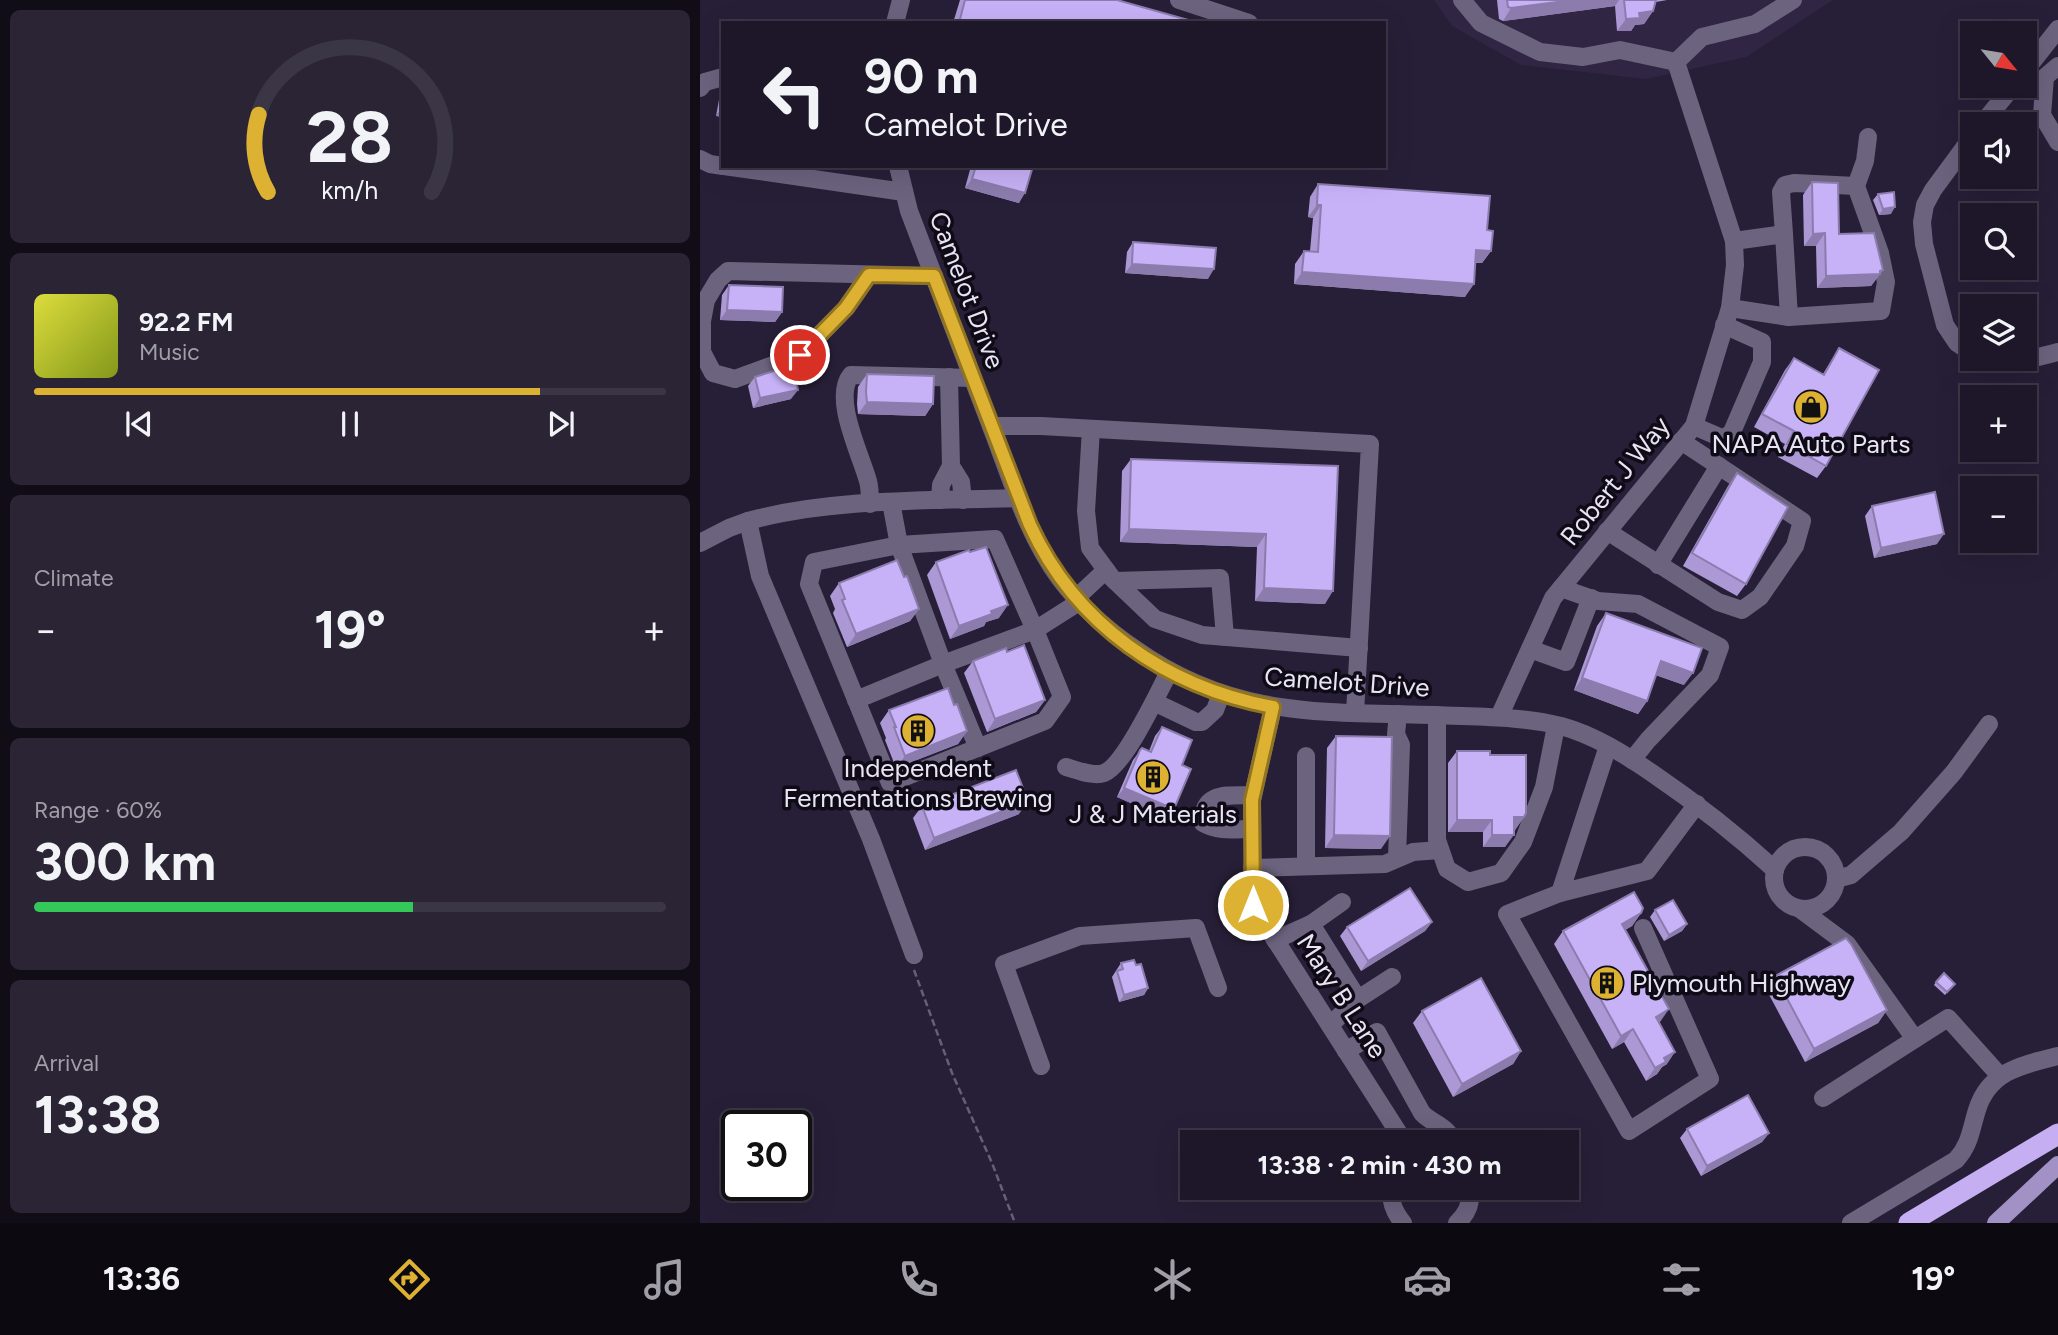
<!DOCTYPE html>
<html lang="en">
<head>
<meta charset="utf-8">
<style>
  :root { --surface:#1d1729; --page:#2a2435; --text:#f1f3f6; --muted:#a09fa8; --line:#3b3646; --accent:#ddb233 }
  body { margin:0; font-family:Figtree,sans-serif; background:var(--page); color:var(--text); height:100vh; display:flex; flex-direction:column; font-size:26px; white-space:nowrap }
  * { box-sizing:border-box; margin:0 }
  p { font-size:23px; color:var(--muted) }
  .icon { flex:none; width:38px; height:38px; fill:none; stroke:currentColor; stroke-width:2; stroke-linecap:round; stroke-linejoin:round }
  .map { position:relative; flex:1; overflow:hidden }
  .side { display:flex; flex-direction:column; gap:10px; padding:10px; background:#100d17; width:700px }
  .side>* { flex:none }
  .guide { position:absolute; left:21px; top:21px; width:665px; height:147px; border-radius:0px; box-shadow:0 7px 28px #0002,0 0 0 2px var(--line); background:#1d1729; color:var(--text); overflow:hidden }
  .needle { width:46px; rotate:120deg }
  .controls { position:absolute; left:1260px; top:21px; display:grid; gap:14px }
  .controls a { display:grid; place-items:center; width:77px; height:77px; border-radius:0px; background:var(--surface); box-shadow:0 7px 28px #0002,0 0 0 2px var(--line); font-size:35px }
  .speed { position:absolute; left:21px; top:1110px; display:flex; gap:14px; font-size:35px; font-weight:700; text-align:center }
  .speed>* { display:grid; place-content:center; width:91px; height:91px; border-radius:50%; background:var(--surface); box-shadow:0 7px 28px #0002,0 0 0 2px var(--line); line-height:1 }
  .speed .limit { border:4px solid #111; border-radius:10px; background:#fff; color:#111 }
  .pin { position:absolute; display:grid; place-items:center; width:60px; height:60px; color:#fff; margin:-30px; border:4px solid #fff; border-radius:50%; box-shadow:0 2px 7px #0007 }
  .me { position:absolute; width:77px; margin:-38px; rotate:0deg; stroke-linejoin:round; filter:drop-shadow(0 0 5px #0008) }
  .turn { display:flex; align-items:center; gap:24px; height:147px; padding:0 28px; font-size:32px }
  .turn .icon { width:91px; height:91px; stroke-width:2.5 }
  .turn b { display:block; font-size:49px; line-height:60px }
  .big { font-size:52px; font-weight:700; line-height:1.1 }
  .side .tile { flex:1; display:flex; flex-direction:column; justify-content:center; gap:10px; min-width:0; padding:0 24px; border-radius:10px; background:var(--page) }
  .side .dial { align-items:center; gap:0 }
  .dial svg { height:182px; overflow:visible; fill:none; stroke:var(--line); stroke-width:7; stroke-linecap:round; text-anchor:middle }
  .dial text { fill:var(--text); stroke:none }
  .song { display:flex; align-items:center; gap:21px }
  .cover { width:84px; height:84px; border-radius:10px; background:linear-gradient(135deg,hsl(60 70% 55%),hsl(70 70% 35%)) }
  .played { height:7px; border-radius:4px; background:linear-gradient(90deg,var(--accent) 80%,var(--line) 80%) }
  .keys { display:flex; justify-content:space-around; direction:ltr }
  .heat { display:flex; justify-content:space-between; align-items:center; font-size:38px; direction:ltr }
  .charge { height:10px; border-radius:5px; background:linear-gradient(90deg,#34c759 60%,var(--line) 0) }
  .trip { position:absolute; left:480px; top:1130px; width:399px; height:70px; border-radius:0px; background:var(--surface); box-shadow:0 7px 28px #0002,0 0 0 2px var(--line); font-weight:700; line-height:70px; text-align:center }
  .tab-bar { display:flex; height:112px; justify-content:space-around; align-items:center; background:#0c0910; color:var(--muted) }
  .tab-bar .icon { width:49px; height:49px }
  .tab-bar .on { color:var(--accent) }
  .tab-bar b { font-size:32px; color:var(--text) }
  main { display:flex; flex:1; min-height:0 }
  .map>svg:first-child { display:block }
  .built { fill:#302543 }
  .lines { fill:none; stroke-linecap:round; stroke-linejoin:round }
  .path { stroke:#676075; stroke-width:2.5; stroke-dasharray:7 3.5; stroke-linecap:butt }
  .minor { stroke:#6c637f; stroke-width:18 }
  .major { stroke:#a191c4; stroke-width:18 }
  .highway { stroke:#c5aff2; stroke-width:21 }
  .wall { fill:#ab98d4 }
  .shaded-wall { fill:#8b7cad }
  .building { fill:#c7b1f7; stroke:#8b7cad; stroke-width:2 }
  .route-casing { stroke:#907421; stroke-width:18 }
  .route { stroke:#ddb233; stroke-width:12 }
  .labels { text-anchor:middle; dominant-baseline:central; stroke-width:7; stroke-linejoin:round; paint-order:stroke }
  .street-label { font-size:26px; fill:#e9e4f4; stroke:#0f0b16 }
  .poi-label { font-size:26px; fill:#e9e4f4; stroke:#0f0b16 }
</style>
</head>
<body>
<main>
<section class="side">
<div class="tile dial"><svg viewBox="0 0 100 80">
<path d="M14 69A42 42 0 1 1 86 69"/>
<path d="M14 69A42 42 0 0 1 10 35" stroke="#ddb233"/>
<text x="50" y="56" font-size="32" font-weight="700">28</text>
<text x="50" y="72" font-size="11">km/h</text>
</svg></div>
<div class="tile">
<div class="song"><i class="cover"></i><div><b>92.2 FM</b><p>Music</p></div></div>
<div class="played"></div>
<div class="keys"><svg class="icon" aria-label="previous" viewBox="0 0 24 24"><path d="M18 5L8 12l10 7zM5 5v14"/></svg><svg class="icon" aria-label="pause" viewBox="0 0 24 24"><path d="M8 5v14M16 5v14"/></svg><svg class="icon" aria-label="next" viewBox="0 0 24 24"><path d="M6 5l10 7-10 7zM19 5v14"/></svg></div>
</div>
<div class="tile"><p>Climate</p>
<div class="heat"><a>−</a><b class="big">19°</b><a>+</a></div>
</div>
<div class="tile"><p>Range · 60%</p><b class="big">300 km</b><div class="charge"></div></div>
<div class="tile"><p>Arrival</p><b class="big">13:38</b></div>
</section>
<div class="map">
<svg width="1358" height="1223" viewBox="0 0 1358 1223">
  <rect width="100%" height="100%" fill="#271f37"/>
  <polygon class="built" points="734,0 1133,0 1046,57 946,79 821,65 752,26"/>
  <g class="lines">
    <polyline class="path" points="214,970 252,1073 292,1163 315,1223"/>
    <g class="minor">
      <polyline points="479,0 549,23"/>
      <polyline points="762,0 781,23 840,52 883,57 920,50 976,62"/>
      <polyline points="195,23 201,0"/>
      <polyline points="976,62 1002,37 1055,24 1093,0"/>
      <polyline points="1358,66 1345,77 1342,115 1358,142"/>
      <polyline points="1325,71 1358,29"/>
      <polyline points="0,88 5,82 23,77"/>
      <polyline points="1282,124 1313,86"/>
      <polyline points="1272,137 1233,190 1225,205 1222,222 1224,244 1245,325 1257,343 1272,353"/>
      <polyline points="0,159 10,164 23,166"/>
      <polyline points="24,166 204,192"/>
      <path d="M 198,166 L 209,211 C 238,286 266,362 295,437 C 313,485 329,537 360,579 C 381,607 406,629 435,649 C 532,718 621,712 735,715 C 777,717 820,716 861,726 C 894,735 924,754 952,773 C 996,803 1036,834 1075,870"/>
      <polyline points="1156,186 1165,161 1168,137"/>
      <polyline points="1034,241 1084,234 1089,317"/>
      <polyline points="169,275 146,308 100,355 35,379 13,373 2,352 2,321 6,300 18,280 28,271 234,276"/>
      <polyline points="1030,308 1089,317 1181,311 1186,282 1180,253 1156,186 1094,183 1085,185 1081,192 1084,234"/>
      <path d="M 1285,359 C 1311,366 1333,358 1358,352"/>
      <polyline points="249,377 251,466 261,482 263,500"/>
      <polyline points="291,426 341,426 670,444 655,713"/>
      <polyline points="994,426 1024,439 1032,432 1062,362 1062,342 1024,325"/>
      <polyline points="391,429 386,511 390,548 412,578 455,619 502,635 659,648"/>
      <polyline points="240,500 241,485 251,466"/>
      <polyline points="191,502 199,545 114,562 109,584 190,783 345,721 362,697 335,630 379,602"/>
      <path d="M 170,504 C 170,496 170,488 168,481 C 161,455 132,398 151,375 L 272,378"/>
      <polyline points="907,531 1018,602 1042,610 1060,597 1095,546 1102,521 981,441"/>
      <polyline points="0,543 29,528 48,521"/>
      <polyline points="958,565 1019,466"/>
      <polyline points="415,581 520,578 525,637"/>
      <polyline points="861,588 898,601 938,604 1020,647 1010,675 948,740 932,760"/>
      <polyline points="376,598 406,570"/>
      <polyline points="830,649 866,662 891,598"/>
      <polyline points="156,700 243,664 335,630 295,539 199,545 243,664 278,748"/>
      <polyline points="454,702 496,722 502,722 515,710 521,694"/>
      <polyline points="573,707 552,800 553,905 705,1143"/>
      <polyline points="737,715 737,840 747,869 768,882 801,873 823,842 844,787 856,726"/>
      <polyline points="799,717 853,598 994,426 1030,308 1035,265 1034,241 976,62"/>
      <polyline points="908,746 860,893 947,871 997,804"/>
      <polyline points="606,756 606,866"/>
      <path d="M 366,767 C 377,770 393,777 404,773 C 425,765 458,693 469,672"/>
      <path d="M 552,829 C 536,829 518,832 503,823 C 502,790 529,796 553,795"/>
      <circle cx="1105" cy="878" r="31"/>
      <polyline points="697,858 701,745 696,734 698,714"/>
      <polyline points="552,868 685,864 713,852 740,850"/>
      <polyline points="1136,879 1151,875 1201,832 1254,772 1289,724"/>
      <polyline points="860,893 807,914 929,1131 1010,1079 943,928"/>
      <polyline points="1100,909 1147,944 1215,1039 1123,1098"/>
      <polyline points="611,924 658,999"/>
      <polyline points="575,940 611,924 642,902"/>
      <path d="M 214,955 L 171,839 L 60,576 L 48,521 C 131,498 232,501 318,498"/>
      <polyline points="630,1025 658,999 692,977"/>
      <polyline points="1215,1039 1248,1018 1300,1076"/>
      <path d="M 646,1051 L 677,1032 L 722,1113 C 730,1122 742,1124 749,1134 L 748,1143"/>
      <polyline points="341,1066 304,964 380,936 496,928 518,988"/>
      <path d="M 691,1188 C 690,1202 694,1212 703,1223"/>
      <path d="M 757,1223 C 767,1214 772,1202 770,1188"/>
      <path d="M 1151,1223 L 1256,1160 C 1270,1145 1271,1129 1277,1110 C 1289,1071 1322,1065 1358,1056"/>
    </g>
    <polyline class="major" points="1296,1223 1358,1165"/>
    <polyline class="highway" points="1209,1223 1358,1134"/>
  </g>
  <g class="wall">
    <polygon points="260,0 417,0 499,23 253,23"/>
    <polygon points="797,0 967,0 956,2 953,11 944,24 935,25 931,31 917,31 915,6 803,21 799,19"/>
    <polygon points="23,87 23,117 16,116 21,89"/>
    <polygon points="271,166 333,166 319,203 265,188"/>
    <polygon points="1112,182 1139,234 1183,270 1171,286 1117,288 1116,246 1104,246 1103,195"/>
    <polygon points="618,184 787,230 791,251 782,263 775,263 765,297 594,284 595,264 604,251 610,251 613,218 608,217 610,197"/>
    <polygon points="1178,194 1191,214 1179,215 1173,200"/>
    <polygon points="433,242 508,279 425,273 427,252"/>
    <polygon points="29,285 82,312 75,322 20,320 22,295"/>
    <polygon points="1139,348 1126,466 1117,478 1078,457 1085,444 1054,427 1085,370 1094,358 1123,374"/>
    <polygon points="167,374 233,404 225,416 158,414 157,404 158,387"/>
    <polygon points="55,377 91,399 53,408 48,386"/>
    <polygon points="431,459 638,466 625,604 555,601 557,547 420,542 422,471"/>
    <polygon points="1037,473 1046,584 1037,596 983,566 1028,486"/>
    <polygon points="1172,506 1237,544 1174,558 1165,516"/>
    <polygon points="236,562 299,618 286,622 284,626 250,639 227,575"/>
    <polygon points="204,577 219,609 210,621 147,647 133,613 135,609 130,596 139,583"/>
    <polygon points="906,613 984,685 956,675 947,701 938,714 874,690 897,626"/>
    <polygon points="307,652 345,700 336,712 287,732 264,673 273,661"/>
    <polygon points="254,705 267,731 258,744 196,768 185,740 186,738 180,723 189,710"/>
    <polygon points="462,727 482,765 474,809 467,819 417,797 433,760 442,748 449,751 455,736"/>
    <polygon points="636,736 681,849 625,848 627,748"/>
    <polygon points="757,751 790,755 824,817 815,830 814,830 805,847 783,847 783,832 748,832 748,763"/>
    <polygon points="222,806 319,814 225,850 213,818"/>
    <polygon points="955,910 987,924 982,931 964,941 950,917"/>
    <polygon points="941,913 932,926 925,930 960,1022 959,1023 967,1064 962,1067 957,1074 946,1081 924,1042 912,1049 854,944 863,931"/>
    <polygon points="732,922 725,931 661,971 640,936 647,927"/>
    <polygon points="421,963 436,965 448,988 444,995 419,1002 412,977"/>
    <polygon points="1075,976 1187,1010 1178,1023 1105,1062 1066,989"/>
    <polygon points="1236,982 1255,984 1245,995 1234,985"/>
    <polygon points="722,1011 821,1051 813,1064 753,1097 713,1023"/>
    <polygon points="987,1129 1069,1133 1062,1142 1001,1176 980,1138"/>
  </g>
  <g class="shaded-wall">
    <polygon points="873,0 919,0 915,6 803,21 811,8"/>
    <polygon points="953,11 944,24 935,25 931,31 917,31 926,19 939,13"/>
    <polygon points="23,105 23,117 16,116"/>
    <polygon points="119,166 141,166 138,170"/>
    <polygon points="272,179 325,193 319,203 265,188"/>
    <polygon points="617,205 621,205 613,218 608,217"/>
    <polygon points="1195,207 1191,214 1179,215 1183,209"/>
    <polygon points="1125,233 1116,246 1104,246 1113,234"/>
    <polygon points="776,250 791,251 782,263 768,262"/>
    <polygon points="432,264 514,269 508,279 425,273"/>
    <polygon points="1183,270 1171,286 1117,288 1126,276 1180,271"/>
    <polygon points="602,272 774,284 765,297 594,284"/>
    <polygon points="27,310 82,312 75,322 20,320"/>
    <polygon points="98,390 91,399 53,408 60,398"/>
    <polygon points="167,402 233,404 225,416 158,414"/>
    <polygon points="429,529 566,534 557,547 420,542"/>
    <polygon points="1244,534 1237,544 1174,558 1181,548"/>
    <polygon points="564,588 633,591 625,604 555,601"/>
    <polygon points="308,605 299,618 286,622 284,626 250,639 259,626 291,611"/>
    <polygon points="219,609 210,621 147,647 156,634"/>
    <polygon points="961,661 993,673 984,685 952,674"/>
    <polygon points="882,678 947,701 938,714 874,690"/>
    <polygon points="345,700 336,712 287,732 295,719"/>
    <polygon points="267,731 258,744 196,768 205,756"/>
    <polygon points="424,788 474,809 467,819 417,797"/>
    <polygon points="328,801 319,814 225,850 234,838"/>
    <polygon points="814,817 824,817 815,830 805,830"/>
    <polygon points="757,820 792,820 783,832 748,832"/>
    <polygon points="634,835 690,836 681,849 625,848"/>
    <polygon points="792,835 814,835 805,847 783,847"/>
    <polygon points="941,913 932,926 913,937 922,924"/>
    <polygon points="732,922 725,931 661,971 668,961"/>
    <polygon points="987,924 982,931 964,941 969,935"/>
    <polygon points="448,988 444,995 419,1002 424,995"/>
    <polygon points="969,1009 960,1022 947,1029 956,1017"/>
    <polygon points="1187,1010 1178,1023 1105,1062 1114,1049"/>
    <polygon points="933,1029 924,1042 912,1049 921,1036"/>
    <polygon points="821,1051 813,1064 753,1097 762,1084"/>
    <polygon points="975,1052 967,1064 962,1067 957,1074 946,1081 955,1068 964,1058"/>
    <polygon points="1069,1133 1062,1142 1001,1176 1007,1166"/>
  </g>
  <g class="building">
    <polygon points="265,0 417,0 499,23 259,23"/>
    <polygon points="807,0 873,0 811,8 808,7"/>
    <polygon points="924,0 956,0 953,11 939,13 940,18 926,19"/>
    <polygon points="276,166 333,166 325,193 272,179"/>
    <polygon points="1112,182 1138,183 1139,234 1174,233 1183,270 1180,271 1180,274 1126,276 1125,233 1113,234"/>
    <polygon points="618,184 790,196 787,230 793,231 791,251 776,250 774,284 602,272 604,251 618,252 621,205 617,205"/>
    <polygon points="1194,192 1195,207 1183,209 1178,194"/>
    <polygon points="433,242 516,248 514,269 432,264"/>
    <polygon points="29,285 83,287 82,312 27,310"/>
    <polygon points="1139,348 1179,370 1126,466 1087,444 1094,431 1062,414 1094,358 1124,375"/>
    <polygon points="93,365 98,390 60,398 55,377"/>
    <polygon points="167,374 234,376 233,404 167,402 166,392"/>
    <polygon points="431,459 638,466 633,591 564,588 566,534 429,529"/>
    <polygon points="1037,473 1088,507 1046,584 992,553"/>
    <polygon points="1235,492 1244,534 1181,548 1172,506"/>
    <polygon points="286,547 308,605 291,611 292,614 259,626 236,562 269,550 270,552"/>
    <polygon points="197,560 204,577 207,576 219,609 156,634 142,600 145,599 139,583"/>
    <polygon points="906,613 1002,648 993,673 961,661 947,701 882,678"/>
    <polygon points="324,645 345,700 295,719 273,661 306,648 307,652"/>
    <polygon points="248,688 254,705 257,704 267,731 205,756 194,727 196,727 189,710"/>
    <polygon points="462,727 492,740 482,765 491,769 474,809 424,788 440,750 442,748 451,752"/>
    <polygon points="636,736 692,737 690,836 634,835"/>
    <polygon points="757,751 790,751 790,755 826,755 826,813 824,817 814,817 814,835 792,835 792,820 757,820"/>
    <polygon points="316,770 328,801 234,838 222,806"/>
    <polygon points="710,888 732,922 668,961 647,927"/>
    <polygon points="934,892 943,908 941,913 922,924 969,1009 956,1017 975,1052 964,1058 966,1062 955,1068 933,1029 921,1036 863,931"/>
    <polygon points="973,900 987,924 969,935 955,910"/>
    <polygon points="1146,938 1151,944 1187,1010 1114,1049 1075,976"/>
    <polygon points="434,960 436,965 441,964 448,988 424,995 417,971 423,969 421,963"/>
    <polygon points="1244,973 1255,984 1247,992 1236,982"/>
    <polygon points="781,978 821,1051 762,1084 722,1011"/>
    <polygon points="1048,1095 1069,1133 1007,1166 987,1129"/>
  </g>
  <g class="lines">
    <g class="route-casing">
      <path id="route" d="M 100,355 L 146,308 L 169,275 L 234,276 L 330,525 C 376,625 466,687 573,707 L 552,800 L 553,905"/>
    </g>
    <use href="#route" class="route"/>
  </g>
  <defs>
    <g id="shop-disc" transform="scale(1.75)"><circle r="9.5" fill="#ddb233" stroke="#0f0b16"/><path d="M-5-2.5h2.3a2.7 3.5 0 0 1 5.4 0H5L5.5 6h-11ZM-1.5-2.5h3a1.5 2.3 0 0 0-3 0Z" fill="#111"/></g>
    <g id="building-disc" transform="scale(1.75)"><circle r="9.5" fill="#ddb233" stroke="#0f0b16"/><path d="M-4-6H4V6H1V3H-1V6H-4ZM-2.5-4.3h1.7v1.8h-1.7ZM.8-4.3h1.7v1.8H.8ZM-2.5-1h1.7V.8h-1.7ZM.8-1h1.7V.8H.8Z" fill="#111"/></g>
  </defs>
  <g fill-rule="evenodd">
    <use href="#shop-disc" x="1111" y="407"/>
    <use href="#building-disc" x="218" y="731"/>
    <use href="#building-disc" x="453" y="777"/>
    <use href="#building-disc" x="907" y="983"/>
  </g>
  <g class="labels">
    <g class="street-label">
      <text transform="translate(267 290) rotate(69)">Camelot Drive</text>
      <text transform="translate(915 481) rotate(-51)">Robert J Way</text>
      <text transform="translate(647 682) rotate(4)">Camelot Drive</text>
      <text transform="translate(642 996) rotate(57)">Mary B Lane</text>
    </g>
    <g class="poi-label">
      <text x="1111" y="444">NAPA Auto Parts</text>
      <text x="218" y="768">Independent<tspan x="218" dy="30">Fermentations Brewing</tspan></text>
      <text x="453" y="814">J &amp; J Materials</text>
      <text x="932" y="983" text-anchor="start">Plymouth Highway</text>
    </g>
  </g>
</svg>
<div class="controls">
<a><svg class="needle" viewBox="-14 -14 28 28"><path d="M0-13l5 13h-10z" fill="#e53935"/><path d="M0 13l5-13h-10z" fill="#a09fa8"/></svg></a>
<a><svg class="icon" aria-label="sound" viewBox="0 0 24 24"><path d="M4 9h4l5-4v14l-5-4H4zM17 9q2 3 0 6"/></svg></a>
<a><svg class="icon" aria-label="search" viewBox="0 0 24 24"><circle cx="10" cy="10" r="6"/><path d="M15 15l6 6"/></svg></a>
<a><svg class="icon" aria-label="layers" viewBox="0 0 24 24"><path d="M12 4l9 5-9 5-9-5zM3 14l9 5 9-5"/></svg></a>
<a>+</a>
<a>−</a>
</div>
<div class="speed"><div class="limit">30</div></div>
<div class="pin" style="left:100px;top:355px;background:#d93025"><svg class="icon" aria-label="arrive" viewBox="0 0 24 24"><path d="M6 21V4h12l-3 4 3 4H6"/></svg></div>
<svg class="me" style="left:553px;top:905px" viewBox="-20 -20 40 40"><circle r="17" fill="#ddb233" stroke="#fff" stroke-width="3"/><path d="M0-11L8 9 0 5-8 9z" fill="#fff"/></svg>
<div class="trip">13:38 · 2 min · 430 m</div>
<div class="guide">
<div class="turn"><svg class="icon" aria-label="left" viewBox="0 0 24 24"><path d="M17 20v-9H6M10 6l-5 5 5 5"/></svg><div><b>90 m</b>Camelot Drive</div></div>
</div>
</div>
</main>
<nav class="tab-bar">
<b>13:36</b>
<svg class="icon on" aria-label="directions" viewBox="0 0 24 24"><path d="M12 3l9 9-9 9-9-9zM9 14v-3h6M13 9l2 2-2 2"/></svg>
<svg class="icon" aria-label="music" viewBox="0 0 24 24"><path d="M9 18V5l10-2v13"/><circle cx="6" cy="18" r="3"/><circle cx="16" cy="16" r="3"/></svg>
<svg class="icon" aria-label="phone" viewBox="0 0 24 24"><path d="M5 4h4l2 5-3 2q2 4 5 5l2-3 5 2v4C11 20 4 13 5 4z"/></svg>
<svg class="icon" aria-label="climate" viewBox="0 0 24 24"><path d="M12 3v18M4 7l16 10M4 17L20 7"/></svg>
<svg class="icon" aria-label="car" viewBox="0 0 24 24"><path d="M5 17H2v-5l4-1 3-4h7l3 4 3 1v5h-3M9 17h6M6 11h13"/><circle cx="7" cy="17" r="2"/><circle cx="17" cy="17" r="2"/></svg>
<svg class="icon" aria-label="filters" viewBox="0 0 24 24"><path d="M4 7h16M4 17h16"/><circle cx="9" cy="7" r="2"/><circle cx="15" cy="17" r="2"/></svg>
<b>19°</b>
</nav>
</body>
</html>
